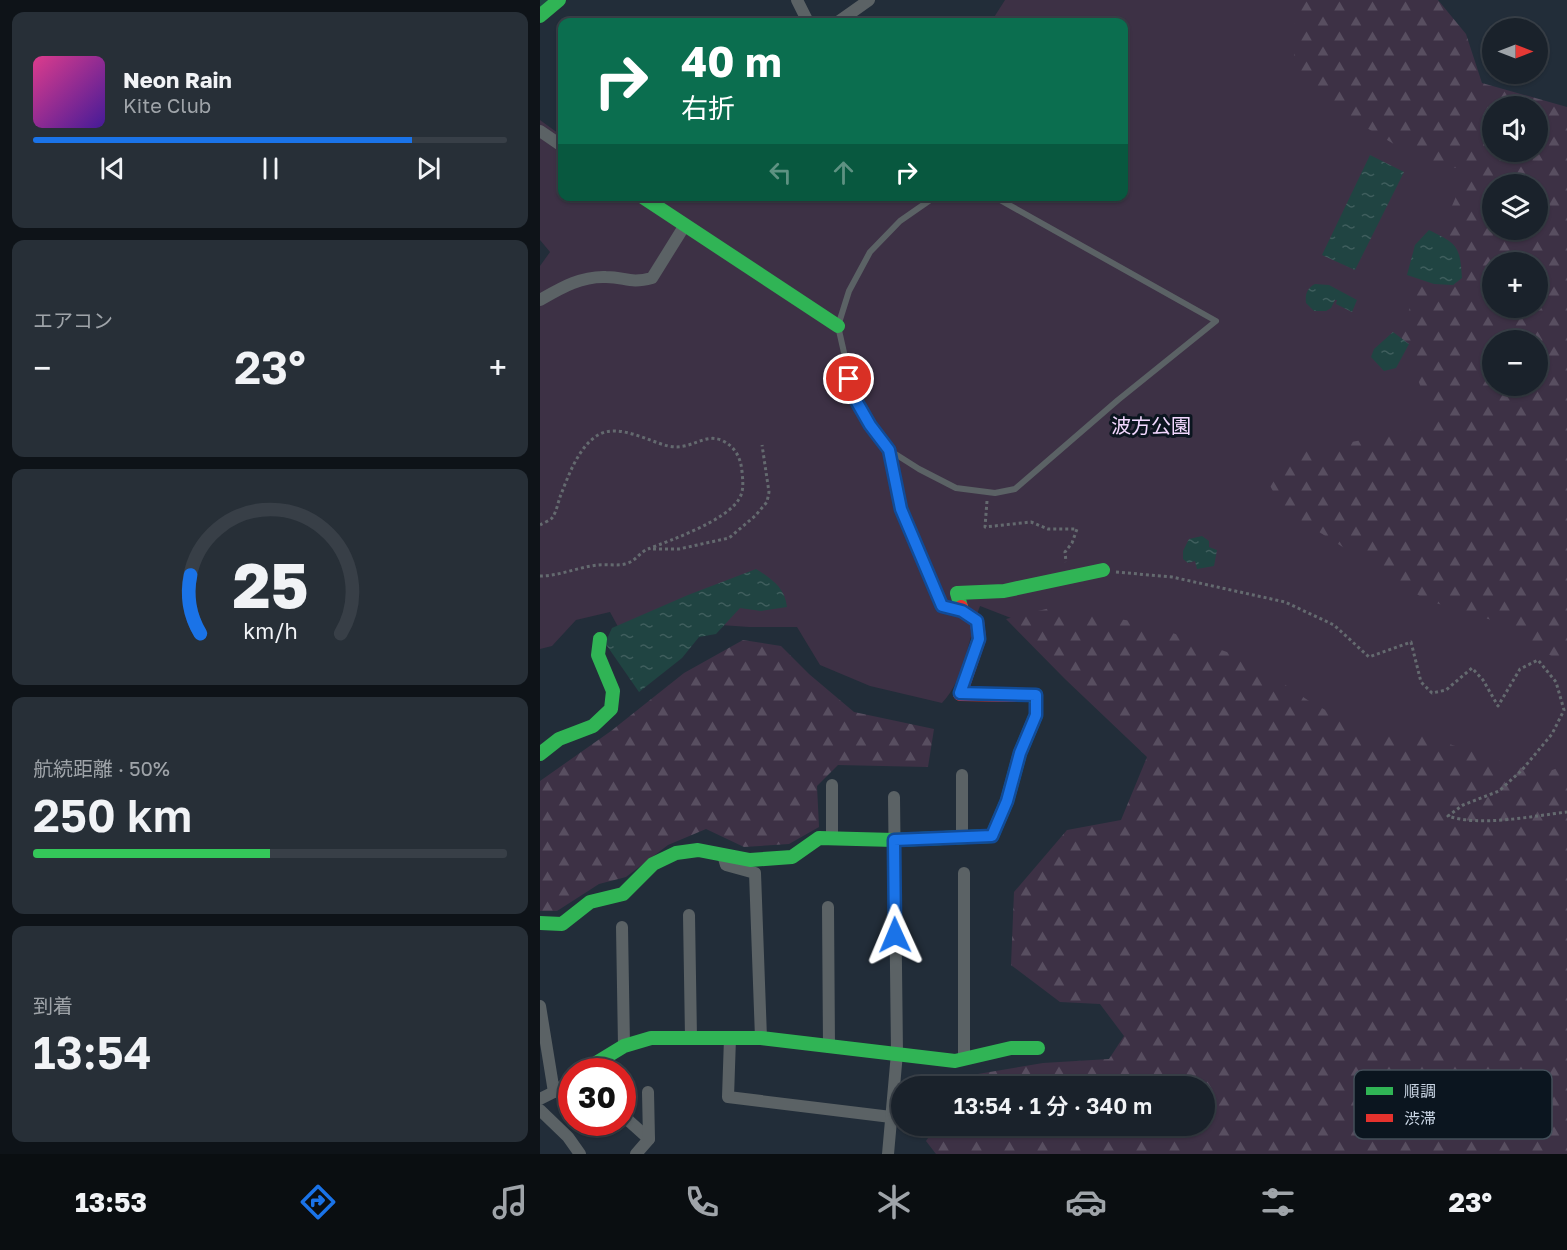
<!DOCTYPE html>
<html lang="ja">
<head>
<meta charset="utf-8">
<style>
  :root { --surface:#1a222b; --page:#272f37; --text:#f1f3f6; --muted:#9fa4a9; --line:#383f47; --accent:#1a73e8 }
  body { margin:0; font-family:"Golos Text","Noto Sans JP",sans-serif; background:var(--page); color:var(--text); height:100vh; display:flex; flex-direction:column; font-size:22px; white-space:nowrap }
  * { box-sizing:border-box; margin:0 }
  p { font-size:20px; color:var(--muted) }
  .icon { flex:none; width:33px; height:33px; fill:none; stroke:currentColor; stroke-width:2; stroke-linecap:round; stroke-linejoin:round }
  .map { position:relative; flex:1; overflow:hidden }
  .details { display:flex; flex-direction:column; gap:12px; padding:12px; background:#0e1318; width:540px }
  .details>* { flex:none }
  .guide { position:absolute; left:18px; top:18px; width:570px; height:183px; border-radius:12px; box-shadow:0 2px 4px #0004,0 0 0 2px var(--line); background:#0b6e4f; color:#fff; overflow:hidden }
  .needle { width:39px; rotate:90deg }
  .tools { position:absolute; left:942px; top:18px; display:grid; gap:12px }
  .tools a { display:grid; place-items:center; width:66px; height:66px; border-radius:50%; background:var(--surface); box-shadow:0 2px 4px #0004,0 0 0 2px var(--line); font-size:30px }
  .speed { position:absolute; left:18px; top:1058px; display:flex; gap:12px; font-size:30px; font-weight:700; text-align:center }
  .speed>* { display:grid; place-content:center; width:78px; height:78px; border-radius:50%; background:var(--surface); box-shadow:0 2px 4px #0004,0 0 0 2px var(--line); line-height:1 }
  .speed .limit { border:9px solid #d22; background:#fff; color:#111 }
  .pin { position:absolute; display:grid; place-items:center; width:51px; height:51px; color:#fff; margin:-26px; border:3px solid #fff; border-radius:50%; box-shadow:0 2px 6px #0007 }
  .me { position:absolute; width:66px; margin:-33px; rotate:359deg; stroke-linejoin:round; filter:drop-shadow(0 0 4px #0008) }
  .turn { display:flex; align-items:center; gap:21px; height:126px; padding:0 24px; font-size:27px }
  .turn .icon { width:78px; height:78px; stroke-width:2.5 }
  .turn b { display:block; font-size:42px; line-height:51px }
  .lanes { display:flex; align-items:center; height:57px; padding:0 24px; background:#0003; justify-content:center; gap:30px; direction:ltr }
  .lanes .off { opacity:.35 }
  .big { font-size:45px; font-weight:600; line-height:1.1 }
  .details .card { flex:1; display:flex; flex-direction:column; justify-content:center; gap:9px; min-width:0; padding:0 21px; border-radius:12px; background:var(--page) }
  .details .dial { align-items:center; gap:0 }
  .dial svg { height:156px; overflow:visible; fill:none; stroke:var(--line); stroke-width:7; stroke-linecap:round; text-anchor:middle }
  .dial text { fill:var(--text); stroke:none }
  .song { display:flex; align-items:center; gap:18px }
  .cover { width:72px; height:72px; border-radius:9px; background:linear-gradient(135deg,hsl(330 70% 55%),hsl(260 70% 35%)) }
  .played { height:6px; border-radius:3px; background:linear-gradient(90deg,var(--accent) 80%,var(--line) 80%) }
  .keys { display:flex; justify-content:space-around; direction:ltr }
  .heat { display:flex; justify-content:space-between; align-items:center; font-size:33px; direction:ltr }
  .charge { height:9px; border-radius:4px; background:linear-gradient(90deg,#34c759 50%,var(--line) 0) }
  .trip { position:absolute; left:351px; top:1076px; width:324px; height:60px; border-radius:30px; background:var(--surface); box-shadow:0 2px 4px #0004,0 0 0 2px var(--line); font-weight:600; line-height:60px; text-align:center }
  .tabs { display:flex; height:96px; justify-content:space-around; align-items:center; background:#0a0e11; color:var(--muted) }
  .tabs .icon { width:42px; height:42px }
  .tabs .active { color:var(--accent) }
  .tabs b { font-size:27px; color:var(--text) }
  main { display:flex; flex:1; min-height:0 }
  .map>svg:first-child { display:block }
  .green { fill:#3d3145 }
  .forest { fill:url(#forest-firs); fill-rule:evenodd }
  .water { fill:url(#water-ripples) }
  .lines { fill:none; stroke-linecap:round; stroke-linejoin:round }
  .river { stroke:#204442; stroke-width:27 }
  .path { stroke:#646a6f; stroke-width:3; stroke-dasharray:3 3; stroke-linecap:butt }
  .lane { stroke:#5b6265; stroke-width:6 }
  .street { stroke:#5b6265; stroke-width:12 }
  .fast { stroke:#30b455; stroke-width:14 }
  .jam { stroke:#e5322d; stroke-width:14 }
  .route-casing { stroke:#114b97; stroke-width:15 }
  .route { stroke:#1a73e8; stroke-width:10 }
  .labels { text-anchor:middle; dominant-baseline:central; stroke-width:6; stroke-linejoin:round; paint-order:stroke }
  .park-label { font-size:20px; fill:#f2d7fe; stroke:#0b151f }
  .key { fill:#0b151f; stroke:#444f5a; stroke-width:1.5 }
  .key-label { font-size:16px; fill:#c9d5e4 }
</style>
</head>
<body>
<main>
<section class="details">
<div class="card">
<div class="song"><i class="cover"></i><div><b>Neon Rain</b><p>Kite Club</p></div></div>
<div class="played"></div>
<div class="keys"><svg class="icon" aria-label="previous" viewBox="0 0 24 24"><path d="M18 5L8 12l10 7zM5 5v14"/></svg><svg class="icon" aria-label="pause" viewBox="0 0 24 24"><path d="M8 5v14M16 5v14"/></svg><svg class="icon" aria-label="next" viewBox="0 0 24 24"><path d="M6 5l10 7-10 7zM19 5v14"/></svg></div>
</div>
<div class="card"><p>エアコン</p>
<div class="heat"><a>−</a><b class="big">23°</b><a>+</a></div>
</div>
<div class="card dial"><svg viewBox="0 0 100 80">
<path d="M14 69A42 42 0 1 1 86 69"/>
<path d="M14 69A42 42 0 0 1 9 39" stroke="#1a73e8"/>
<text x="50" y="56" font-size="32" font-weight="700">25</text>
<text x="50" y="72" font-size="11">km/h</text>
</svg></div>
<div class="card"><p>航続距離 · 50%</p><b class="big">250 km</b><div class="charge"></div></div>
<div class="card"><p>到着</p><b class="big">13:54</b></div>
</section>
<div class="map">
<svg width="1027" height="1154" viewBox="0 0 1027 1154">
  <defs>
    <pattern id="forest-firs" width="22" height="20" patternUnits="userSpaceOnUse" patternTransform="scale(1.5)"><rect width="22" height="20" fill="#3d3145"/><path d="M5 1l3.5 6h-7zM16 11l3.5 6h-7z" fill="#584e60"/></pattern>
    <pattern id="water-ripples" width="26" height="14" patternUnits="userSpaceOnUse" patternTransform="scale(1.5)"><rect width="26" height="14" fill="#204442"/><path d="M2 4q2-2 4 0t4 0M15 11q2-2 4 0t4 0" fill="none" stroke="#3f5e5d"/></pattern>
  </defs>
  <rect width="100%" height="100%" fill="#222d39"/>
  <path class="green" d="M 465,0 L 764,0 L 952,184 L 952,230 L 937,462 L 1027,638 L 1027,877 L 676,698 L 440,606 C 428,638 426,677 402,703 L 330,686 L 280,665 L 257,627 L 209,627 L 166,624 L 107,680 L 70,612 L 36,620 L 12,646 L 0,649 L 0,266 L 10,252 L 0,240 L 0,120 L 22,136 L 22,196 L 584,196 L 584,22 L 451,22 Z"/>
  <g class="forest">
    <path d="M 743,0 L 898,0 L 926,34 L 942,83 L 1027,107 L 1027,666 L 958,622 L 886,600 L 743,509 L 724,475 L 748,454 L 896,426 L 860,334 L 885,268 L 928,169 L 891,166 L 820,124 L 752,66 L 759,32 ZM 952,106 L 998,106 L 998,152 L 952,152 ZM 952,184 L 998,184 L 998,230 L 952,230 ZM 952,262 L 998,262 L 998,308 L 952,308 ZM 952,340 L 998,340 L 998,386 L 952,386 Z"/>
    <polygon points="510,608 604,623 707,659 772,703 828,732 882,735 1000,774 1027,765 1027,1154 396,1154 386,1141 397,1125 664,1125 664,1086 412,1086 414,1078 503,1063 569,1059 584,1036 560,1004 520,1002 471,965 474,892 527,830 581,820 607,757 525,679 466,619"/>
    <polygon points="203,640 241,646 269,674 314,712 394,729 388,767 298,765 277,786 279,827 249,844 204,847 166,829 128,845 86,877 59,884 17,911 0,911 0,781 71,731 144,673"/>
  </g>
  <g class="water">
    <polygon points="830,155 864,172 815,270 782,255"/>
    <path d="M 889,230 C 917,244 920,245 922,278 L 913,285 L 894,284 L 867,275 L 875,245 Z"/>
    <path d="M 775,284 L 789,285 L 817,300 L 812,312 L 796,304 L 797,300 L 795,300 L 791,308 L 786,311 L 774,311 L 766,303 C 765,294 767,288 775,284 Z"/>
    <polygon points="853,332 869,344 856,368 844,371 831,357 834,349"/>
    <polygon points="662,536 669,541 669,547 677,550 674,566 657,569 655,561 648,563 643,559 643,551 649,539"/>
    <path d="M 216,569 C 232,579 245,588 247,607 L 221,611 L 200,608 L 176,634 L 159,637 L 142,658 L 99,692 L 65,643 L 72,628 L 148,595 Z"/>
  </g>
  <g class="lines">
    <polyline class="river" points="0,1 1,0"/>
    <g class="path">
      <polyline points="447,501 445,527 491,522 508,529 537,529 532,543 525,552 526,562"/>
      <path d="M 0,525 C 3,523 9,521 12,518 C 16,513 18,503 20,497 C 28,477 38,447 58,435 C 78,423 108,441 128,446 C 151,451 163,433 181,440 C 195,446 201,458 202,472 C 203,482 204,491 199,499 C 186,521 131,540 108,549 C 100,552 95,562 85,564 C 77,566 67,564 58,565 C 38,567 20,576 0,576"/>
      <polyline points="113,549 139,549 189,538 215,516 227,502 229,492 222,445"/>
      <path d="M 576,572 L 632,577 L 745,602 L 794,625 L 829,657 L 871,642 L 881,682 L 892,693 L 906,690 L 932,668 L 943,680 L 958,706 L 980,669 L 998,660 L 1016,682 L 1024,710 L 1012,734 L 982,770 L 959,791 L 923,805 L 908,816 C 940,827 993,816 1027,812"/>
    </g>
    <g class="lane">
      <polyline points="396,196 360,221 330,252 309,291 298,326 314,397 330,425 349,450 379,469 416,488 455,493 475,489 578,400 676,321 453,196"/>
      <polyline points="349,450 361,509 402,606 418,610"/>
    </g>
    <g class="street">
      <polyline points="257,0 268,22"/>
      <polyline points="298,22 329,0"/>
      <polyline points="0,131 22,146"/>
      <path d="M 0,300 C 21,288 41,276 66,277 C 86,277 89,284 112,278 L 145,225"/>
      <polyline points="422,775 422,837"/>
      <polyline points="292,785 292,838"/>
      <polyline points="183,855 186,865 215,873 221,1038"/>
      <polyline points="424,873 424,1059"/>
      <polyline points="288,907 289,1047"/>
      <polyline points="149,915 151,1038"/>
      <polyline points="82,927 84,1046"/>
      <polyline points="0,1006 14,1092"/>
      <polyline points="190,1038 188,1097 351,1117"/>
      <polyline points="0,1099 14,1092 32,1079"/>
      <polyline points="0,1110 28,1137 40,1154"/>
      <polyline points="82,1110 89,1121 109,1139"/>
      <polyline points="96,1154 109,1139 108,1092"/>
      <polyline points="348,1154 357,1053 354,797"/>
    </g>
    <g class="fast">
      <polyline points="0,16 19,0"/>
      <polyline points="101,196 298,326"/>
      <polyline points="421,607 417,593 464,591 563,570"/>
      <polyline points="0,754 19,739 53,726 71,709 73,691 58,655 60,639"/>
      <polyline points="0,923 22,924 50,902 83,894 113,864 136,853 158,850 210,860 252,857 279,838 354,840 452,836 467,801 480,753 496,715 496,695 486,695"/>
      <polyline points="43,1071 84,1046 111,1038 221,1038 415,1061 471,1048 498,1048"/>
    </g>
    <polyline class="jam" points="421,607 422,611 437,621 439,639 420,694 486,695"/>
  </g>
  <g class="lines">
    <g class="route-casing">
      <polyline id="route" points="309,379 314,397 330,425 349,450 361,509 402,606 422,611 437,621 439,639 420,693 496,695 496,715 480,753 467,801 452,836 354,840 355,935"/>
    </g>
    <use href="#route" class="route"/>
  </g>
  <g class="labels">
    <g class="park-label">
      <text x="611" y="425">波方公園</text>
    </g>
  </g>
  <rect x="814" y="1070" width="198" height="69" rx="9" class="key"/>
  <rect x="826" y="1087" width="27" height="8" fill="#30b455"/>
  <rect x="826" y="1114" width="27" height="8" fill="#e5322d"/>
  <g class="key-label">
    <text x="864" y="1097">順調</text>
    <text x="864" y="1124">渋滞</text>
  </g>
</svg>
<div class="tools">
<a><svg class="needle" viewBox="-14 -14 28 28"><path d="M0-13l5 13h-10z" fill="#e53935"/><path d="M0 13l5-13h-10z" fill="#9fa4a9"/></svg></a>
<a><svg class="icon" aria-label="sound" viewBox="0 0 24 24"><path d="M4 9h4l5-4v14l-5-4H4zM17 9q2 3 0 6"/></svg></a>
<a><svg class="icon" aria-label="layers" viewBox="0 0 24 24"><path d="M12 4l9 5-9 5-9-5zM3 14l9 5 9-5"/></svg></a>
<a>+</a>
<a>−</a>
</div>
<div class="speed"><div class="limit">30</div></div>
<div class="pin" style="left:309px;top:379px;background:#d93025"><svg class="icon" aria-label="arrive" viewBox="0 0 24 24"><path d="M6 21V4h12l-3 4 3 4H6"/></svg></div>
<svg class="me" style="left:355px;top:935px" viewBox="-20 -20 40 40"><path d="M0-17L14 15 0 8-14 15z" fill="#1a73e8" stroke="#fff" stroke-width="4"/></svg>
<div class="trip">13:54 · 1 分 · 340 m</div>
<div class="guide">
<div class="turn"><svg class="icon" aria-label="right" viewBox="0 0 24 24"><path d="M7 20v-9h11M14 6l5 5-5 5"/></svg><div><b>40 m</b>右折</div></div>
<div class="lanes"><svg class="icon off" aria-label="left" viewBox="0 0 24 24"><path d="M17 20v-9H6M10 6l-5 5 5 5"/></svg><svg class="icon off" aria-label="ahead" viewBox="0 0 24 24"><path d="M12 20V5M6 11l6-6 6 6"/></svg><svg class="icon" aria-label="right" viewBox="0 0 24 24"><path d="M7 20v-9h11M14 6l5 5-5 5"/></svg></div>
</div>
</div>
</main>
<nav class="tabs">
<b>13:53</b>
<svg class="icon active" aria-label="directions" viewBox="0 0 24 24"><path d="M12 3l9 9-9 9-9-9zM9 14v-3h6M13 9l2 2-2 2"/></svg>
<svg class="icon" aria-label="music" viewBox="0 0 24 24"><path d="M9 18V5l10-2v13"/><circle cx="6" cy="18" r="3"/><circle cx="16" cy="16" r="3"/></svg>
<svg class="icon" aria-label="phone" viewBox="0 0 24 24"><path d="M5 4h4l2 5-3 2q2 4 5 5l2-3 5 2v4C11 20 4 13 5 4z"/></svg>
<svg class="icon" aria-label="climate" viewBox="0 0 24 24"><path d="M12 3v18M4 7l16 10M4 17L20 7"/></svg>
<svg class="icon" aria-label="car" viewBox="0 0 24 24"><path d="M5 17H2v-5l4-1 3-4h7l3 4 3 1v5h-3M9 17h6M6 11h13"/><circle cx="7" cy="17" r="2"/><circle cx="17" cy="17" r="2"/></svg>
<svg class="icon" aria-label="filters" viewBox="0 0 24 24"><path d="M4 7h16M4 17h16"/><circle cx="9" cy="7" r="2"/><circle cx="15" cy="17" r="2"/></svg>
<b>23°</b>
</nav>
</body>
</html>
